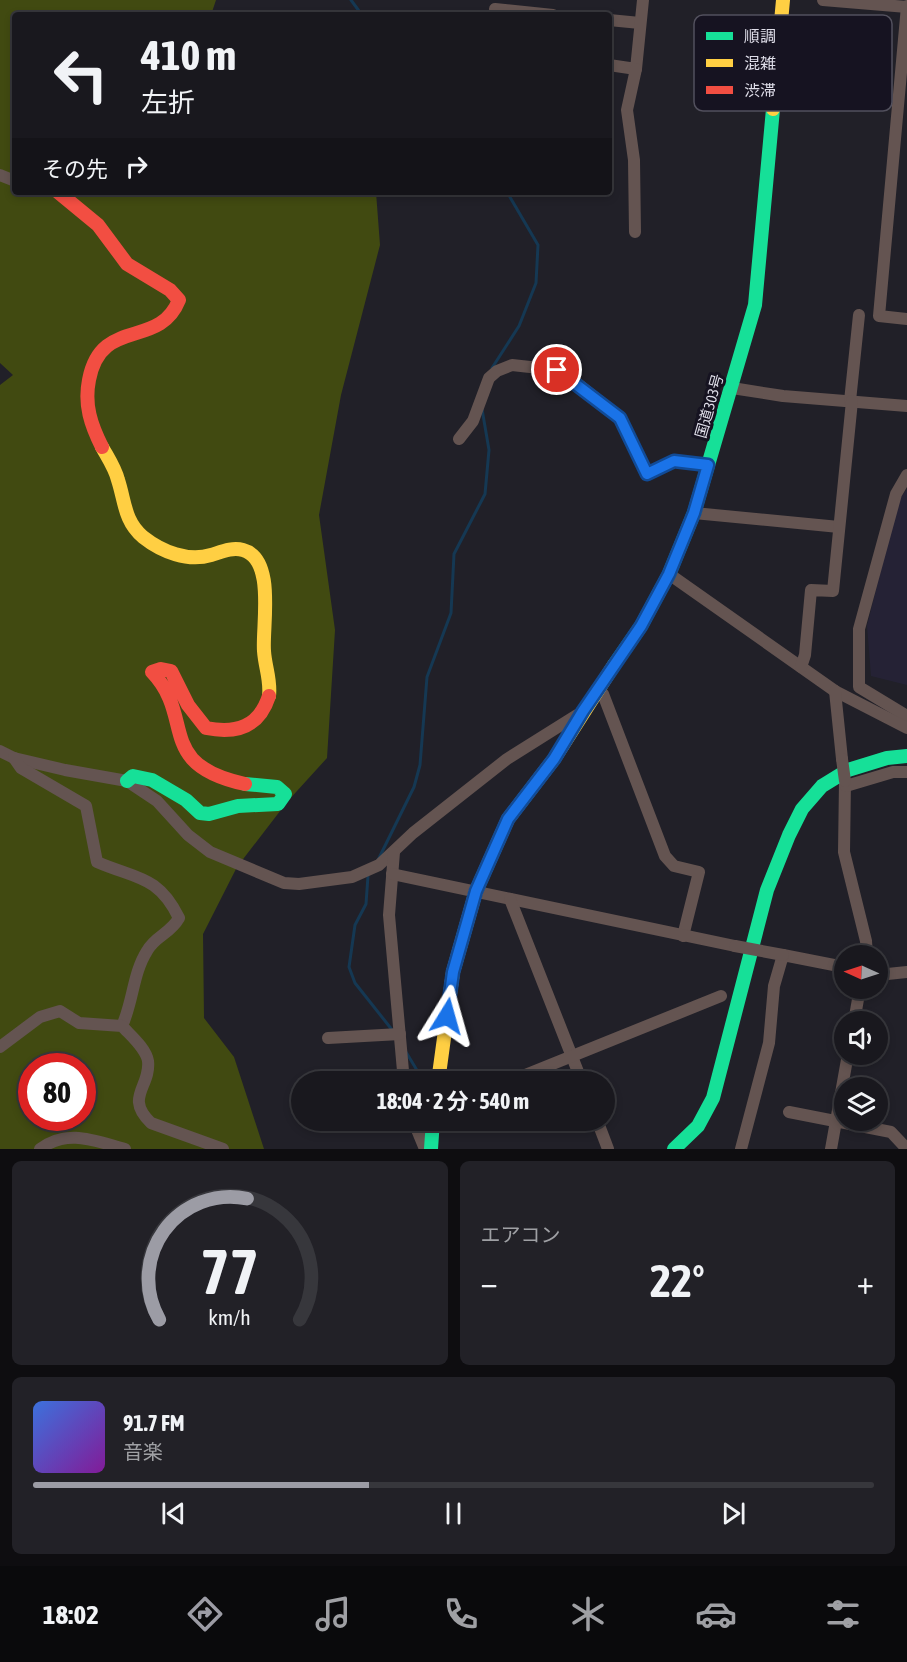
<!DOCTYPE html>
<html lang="ja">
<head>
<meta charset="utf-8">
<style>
  :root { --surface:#19181e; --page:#222127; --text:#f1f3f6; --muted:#9fa0a4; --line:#37373c; --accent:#9c9ca5 }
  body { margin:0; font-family:"Asap Condensed","Noto Sans JP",sans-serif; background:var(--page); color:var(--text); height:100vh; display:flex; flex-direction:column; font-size:22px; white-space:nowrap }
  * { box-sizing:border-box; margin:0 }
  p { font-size:20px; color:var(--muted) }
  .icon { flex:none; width:33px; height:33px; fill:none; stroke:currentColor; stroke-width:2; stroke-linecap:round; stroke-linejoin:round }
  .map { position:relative; height:1149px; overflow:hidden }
  .panel { display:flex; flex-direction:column; gap:12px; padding:12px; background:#0e0d10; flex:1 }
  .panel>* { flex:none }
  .banner { position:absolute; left:12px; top:12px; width:600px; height:183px; border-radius:6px; box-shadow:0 3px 9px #0003,0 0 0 2px var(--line); background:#19181e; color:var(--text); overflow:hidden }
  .needle { width:39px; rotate:273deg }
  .fabs { position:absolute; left:834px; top:945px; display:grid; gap:12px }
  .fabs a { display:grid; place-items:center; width:54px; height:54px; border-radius:50%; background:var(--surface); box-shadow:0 3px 9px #0003,0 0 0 2px var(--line); font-size:30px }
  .speed { position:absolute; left:18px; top:1053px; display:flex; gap:12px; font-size:30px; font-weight:700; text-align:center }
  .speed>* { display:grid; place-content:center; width:78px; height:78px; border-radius:50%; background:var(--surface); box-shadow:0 3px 9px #0003,0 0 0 2px var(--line); line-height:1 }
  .speed .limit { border:9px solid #d22; background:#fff; color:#111 }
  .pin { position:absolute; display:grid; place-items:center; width:51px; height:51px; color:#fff; margin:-26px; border:3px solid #fff; border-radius:50%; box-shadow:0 2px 6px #0007 }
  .me { position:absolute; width:66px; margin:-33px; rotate:8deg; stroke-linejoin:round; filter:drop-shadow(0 0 4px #0008) }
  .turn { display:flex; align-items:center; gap:21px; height:126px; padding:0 30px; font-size:27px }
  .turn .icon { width:78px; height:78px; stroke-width:2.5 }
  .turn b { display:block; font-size:42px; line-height:51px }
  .then { display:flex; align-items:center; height:57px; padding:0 30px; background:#0003; gap:12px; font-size:22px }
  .big { font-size:45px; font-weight:700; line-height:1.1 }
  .panel .widget { flex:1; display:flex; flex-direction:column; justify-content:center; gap:9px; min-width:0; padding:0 21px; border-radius:9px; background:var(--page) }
  .panel .dial { align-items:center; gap:0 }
  .dial svg { height:156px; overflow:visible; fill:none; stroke:var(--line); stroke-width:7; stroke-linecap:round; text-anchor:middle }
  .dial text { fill:var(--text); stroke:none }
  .song { display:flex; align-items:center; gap:18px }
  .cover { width:72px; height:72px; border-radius:9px; background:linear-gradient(135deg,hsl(220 70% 55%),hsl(290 70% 35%)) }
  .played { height:6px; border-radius:3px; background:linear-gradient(90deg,var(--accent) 40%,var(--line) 40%) }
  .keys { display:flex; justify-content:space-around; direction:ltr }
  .heat { display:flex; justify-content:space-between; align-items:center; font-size:33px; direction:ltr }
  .panel .tiles { flex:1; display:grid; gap:12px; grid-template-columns:1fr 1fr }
  .widget:last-child { grid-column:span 2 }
  .trip { position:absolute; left:291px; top:1071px; width:324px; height:60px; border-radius:30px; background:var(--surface); box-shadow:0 3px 9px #0003,0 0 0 2px var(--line); font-weight:700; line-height:60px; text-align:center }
  .tabs { display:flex; height:96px; justify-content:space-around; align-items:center; background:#0a0a0c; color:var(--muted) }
  .tabs .icon { width:42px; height:42px }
  .tabs .current { color:var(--accent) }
  .tabs b { font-size:27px; color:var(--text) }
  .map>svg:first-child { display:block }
  .built { fill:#252235 }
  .forest { fill:#414a11; fill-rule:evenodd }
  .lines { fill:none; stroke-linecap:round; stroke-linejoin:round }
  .stream { stroke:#153853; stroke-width:3 }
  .street { stroke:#645451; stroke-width:12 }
  .fast { stroke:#16e098; stroke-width:14 }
  .slow { stroke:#ffcf43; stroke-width:14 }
  .jam { stroke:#f24e42; stroke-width:14 }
  .street-bridge { stroke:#645451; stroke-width:12 }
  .route-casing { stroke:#114b97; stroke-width:15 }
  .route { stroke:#1a73e8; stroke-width:10 }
  .labels { text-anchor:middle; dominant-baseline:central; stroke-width:6; stroke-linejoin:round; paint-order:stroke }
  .street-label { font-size:15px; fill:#dfdee9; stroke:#161321 }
  .key { fill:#161321; stroke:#52505d; stroke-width:1.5 }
  .key-label { font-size:16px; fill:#dfdee9 }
</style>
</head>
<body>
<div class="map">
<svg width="907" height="1149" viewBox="0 0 907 1149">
  <rect width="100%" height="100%" fill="#212028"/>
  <polygon class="built" points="907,489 907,685 871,676 867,626 898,501"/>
  <path class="forest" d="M 0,0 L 216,0 L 211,15 L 15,15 L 15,192 L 376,192 L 380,245 L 341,395 L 319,515 L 335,630 L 327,758 L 287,802 L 237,867 L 203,934 L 204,1018 L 234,1057 L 264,1149 L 0,1149 L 0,385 L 13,375 L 0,363 ZM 32,1066 L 82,1066 L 82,1118 L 32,1118 Z"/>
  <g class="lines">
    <g class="stream">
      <polyline points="351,0 362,15"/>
      <polyline points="492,368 519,326 536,283 538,245 507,192"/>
      <polyline points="378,860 414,787 420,765 427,677 451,613 454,554 485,494 489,450 482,409"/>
      <polyline points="368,876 366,904 355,925 349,967 355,983 393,1031"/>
      <polyline points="406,1052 424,1082"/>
    </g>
    <g class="street">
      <polyline points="823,0 907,7"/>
      <polyline points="907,6 879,316 907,319"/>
      <polyline points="495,9 553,15"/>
      <polyline points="609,20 640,23"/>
      <polyline points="609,65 636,69 643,0"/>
      <polyline points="0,175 15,181"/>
      <polyline points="635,232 634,160 627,110 636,69"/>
      <polyline points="732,388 783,396 907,406"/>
      <polyline points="850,401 859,315"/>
      <polyline points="459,439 473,421 489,378 497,371 512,365 557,370 568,376 620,418 647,474 674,461 708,465"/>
      <polyline points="907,475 896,494 859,629 859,687 907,716"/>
      <polyline points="694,513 839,527"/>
      <polyline points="669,574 835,691 907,728"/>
      <polyline points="801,667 805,655 811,590 833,591 852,401"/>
      <polyline points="598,689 603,694 665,856 674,866 699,872 683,936"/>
      <polyline points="835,691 842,759"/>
      <polyline points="0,751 14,758 65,770 127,781 157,801 188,835 210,852 284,883 299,884 352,877 379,865 413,833 507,759 577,715"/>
      <path d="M 14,758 L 21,768 L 86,806 L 97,862 C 136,879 158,875 179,918 C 170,934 155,936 147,951 C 133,973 133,1002 122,1026"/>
      <polyline points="845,781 844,852 866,941 867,956"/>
      <polyline points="846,786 893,772 907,772"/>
      <polyline points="394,852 389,915 404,1082"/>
      <polyline points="392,874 735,946"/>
      <polyline points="510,899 582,1082"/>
      <polyline points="878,975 907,972"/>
      <polyline points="854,1022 860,988"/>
      <polyline points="328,1038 400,1034"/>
      <path d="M 0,1047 L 40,1017 L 60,1011 L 79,1023 L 122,1026 C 130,1035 146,1048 148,1061 C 151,1087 124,1097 151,1123 L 223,1149"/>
      <polyline points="508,1082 721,996"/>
      <polyline points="789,1112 891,1132 907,1149"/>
      <polyline points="413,1120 425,1149"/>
      <polyline points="597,1120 608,1149"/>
      <path d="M 40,1149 C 68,1128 95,1141 125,1149"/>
      <polyline points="741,1149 769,1043 774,986 783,955 844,967"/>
      <polyline points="831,1149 848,1054"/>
    </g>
    <g class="fast">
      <polyline points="614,665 641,626 669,574 694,513 755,305 773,109"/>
      <polyline points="127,781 133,776 152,780 186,800 200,813 209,814 238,806 278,804 285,794 277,787 245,784"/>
      <polyline points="431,1149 433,1120"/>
      <polyline points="674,1149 698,1126 713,1098 767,890 789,835 802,809 822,786 848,770 887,758 907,756"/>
    </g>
    <g class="slow">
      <polyline points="773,109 783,0"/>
      <path d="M 102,447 C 108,458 115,468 118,480 C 125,501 124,521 143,537 C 162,552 188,562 211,555 C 221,552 232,547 243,550 C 276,559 262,626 264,651 C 265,667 271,680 269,696"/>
      <polyline points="438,1082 453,972 476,891 508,819 554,759 614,665"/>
    </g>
    <g class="jam">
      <path d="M 58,192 L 98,225 L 127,264 L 170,290 L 179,300 C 159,350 101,316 89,380 C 84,405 91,425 102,447"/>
      <path d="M 245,784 C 154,764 196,718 152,672 L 161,669 L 171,671 L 188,705 L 206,728 C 236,734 259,727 269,696"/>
    </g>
    <g class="street-bridge">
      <polyline points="842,759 845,781"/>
      <polyline points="735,946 783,955"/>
    </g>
  </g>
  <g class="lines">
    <g class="route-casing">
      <polyline id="route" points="447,1016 453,972 476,891 508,819 554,759 583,711 641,626 669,574 694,513 708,465 674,461 647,474 620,418 557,370"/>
    </g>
    <use href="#route" class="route"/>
  </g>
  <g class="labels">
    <g class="street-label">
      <text transform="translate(709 406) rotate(-74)">国道303号</text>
    </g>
  </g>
  <rect x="694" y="15" width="198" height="96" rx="9" class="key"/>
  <rect x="706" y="32" width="27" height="8" fill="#16e098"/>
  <rect x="706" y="59" width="27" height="8" fill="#ffcf43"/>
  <rect x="706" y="86" width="27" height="8" fill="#f24e42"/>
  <g class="key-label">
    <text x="744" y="42">順調</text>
    <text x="744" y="69">混雑</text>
    <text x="744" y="96">渋滞</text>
  </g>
</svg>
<div class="fabs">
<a><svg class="needle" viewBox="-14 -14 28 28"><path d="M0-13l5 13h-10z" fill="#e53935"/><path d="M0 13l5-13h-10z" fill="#9fa0a4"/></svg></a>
<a><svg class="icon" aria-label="sound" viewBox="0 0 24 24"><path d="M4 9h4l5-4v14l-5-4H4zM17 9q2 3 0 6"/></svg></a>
<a><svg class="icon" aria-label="layers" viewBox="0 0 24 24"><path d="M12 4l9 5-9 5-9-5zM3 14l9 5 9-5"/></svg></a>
</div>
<div class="speed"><div class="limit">80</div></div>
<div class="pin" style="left:557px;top:370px;background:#d93025"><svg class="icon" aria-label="arrive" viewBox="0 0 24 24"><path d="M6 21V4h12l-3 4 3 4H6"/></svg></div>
<svg class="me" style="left:447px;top:1016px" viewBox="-20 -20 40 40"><path d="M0-17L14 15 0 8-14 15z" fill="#1a73e8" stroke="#fff" stroke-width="4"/></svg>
<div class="trip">18:04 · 2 分 · 540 m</div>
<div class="banner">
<div class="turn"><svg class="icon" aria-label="left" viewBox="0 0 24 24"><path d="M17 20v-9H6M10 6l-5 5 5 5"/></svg><div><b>410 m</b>左折</div></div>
<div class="then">その先<svg class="icon" aria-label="right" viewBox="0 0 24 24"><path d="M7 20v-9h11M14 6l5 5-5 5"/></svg></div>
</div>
</div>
<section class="panel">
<div class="tiles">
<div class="widget dial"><svg viewBox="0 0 100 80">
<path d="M14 69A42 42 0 1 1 86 69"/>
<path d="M14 69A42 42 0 0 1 59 7" stroke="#9c9ca5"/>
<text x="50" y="56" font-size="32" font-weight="700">77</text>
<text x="50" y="72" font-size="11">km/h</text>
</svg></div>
<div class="widget"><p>エアコン</p>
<div class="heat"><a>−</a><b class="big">22°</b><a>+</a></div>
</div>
<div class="widget">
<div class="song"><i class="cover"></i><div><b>91.7 FM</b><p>音楽</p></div></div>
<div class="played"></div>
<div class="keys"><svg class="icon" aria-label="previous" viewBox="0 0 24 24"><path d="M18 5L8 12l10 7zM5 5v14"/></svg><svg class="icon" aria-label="pause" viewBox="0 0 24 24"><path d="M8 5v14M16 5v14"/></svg><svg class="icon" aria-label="next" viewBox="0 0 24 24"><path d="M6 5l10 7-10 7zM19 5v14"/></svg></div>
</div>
</div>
</section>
<nav class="tabs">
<b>18:02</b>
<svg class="icon current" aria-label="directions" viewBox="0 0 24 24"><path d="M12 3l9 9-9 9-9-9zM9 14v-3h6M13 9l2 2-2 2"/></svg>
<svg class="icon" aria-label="music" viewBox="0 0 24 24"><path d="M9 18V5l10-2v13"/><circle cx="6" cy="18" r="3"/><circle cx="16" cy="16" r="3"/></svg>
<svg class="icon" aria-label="phone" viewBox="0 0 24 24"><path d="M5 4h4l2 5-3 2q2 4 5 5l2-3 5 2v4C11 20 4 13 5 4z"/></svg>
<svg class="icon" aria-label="climate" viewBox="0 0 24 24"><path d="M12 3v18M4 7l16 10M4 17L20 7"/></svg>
<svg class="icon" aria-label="car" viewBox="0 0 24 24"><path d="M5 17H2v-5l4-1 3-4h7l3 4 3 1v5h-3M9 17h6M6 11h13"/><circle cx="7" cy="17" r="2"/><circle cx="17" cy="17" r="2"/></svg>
<svg class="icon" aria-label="filters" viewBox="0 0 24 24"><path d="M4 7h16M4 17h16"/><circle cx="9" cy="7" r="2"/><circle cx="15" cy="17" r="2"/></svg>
</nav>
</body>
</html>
